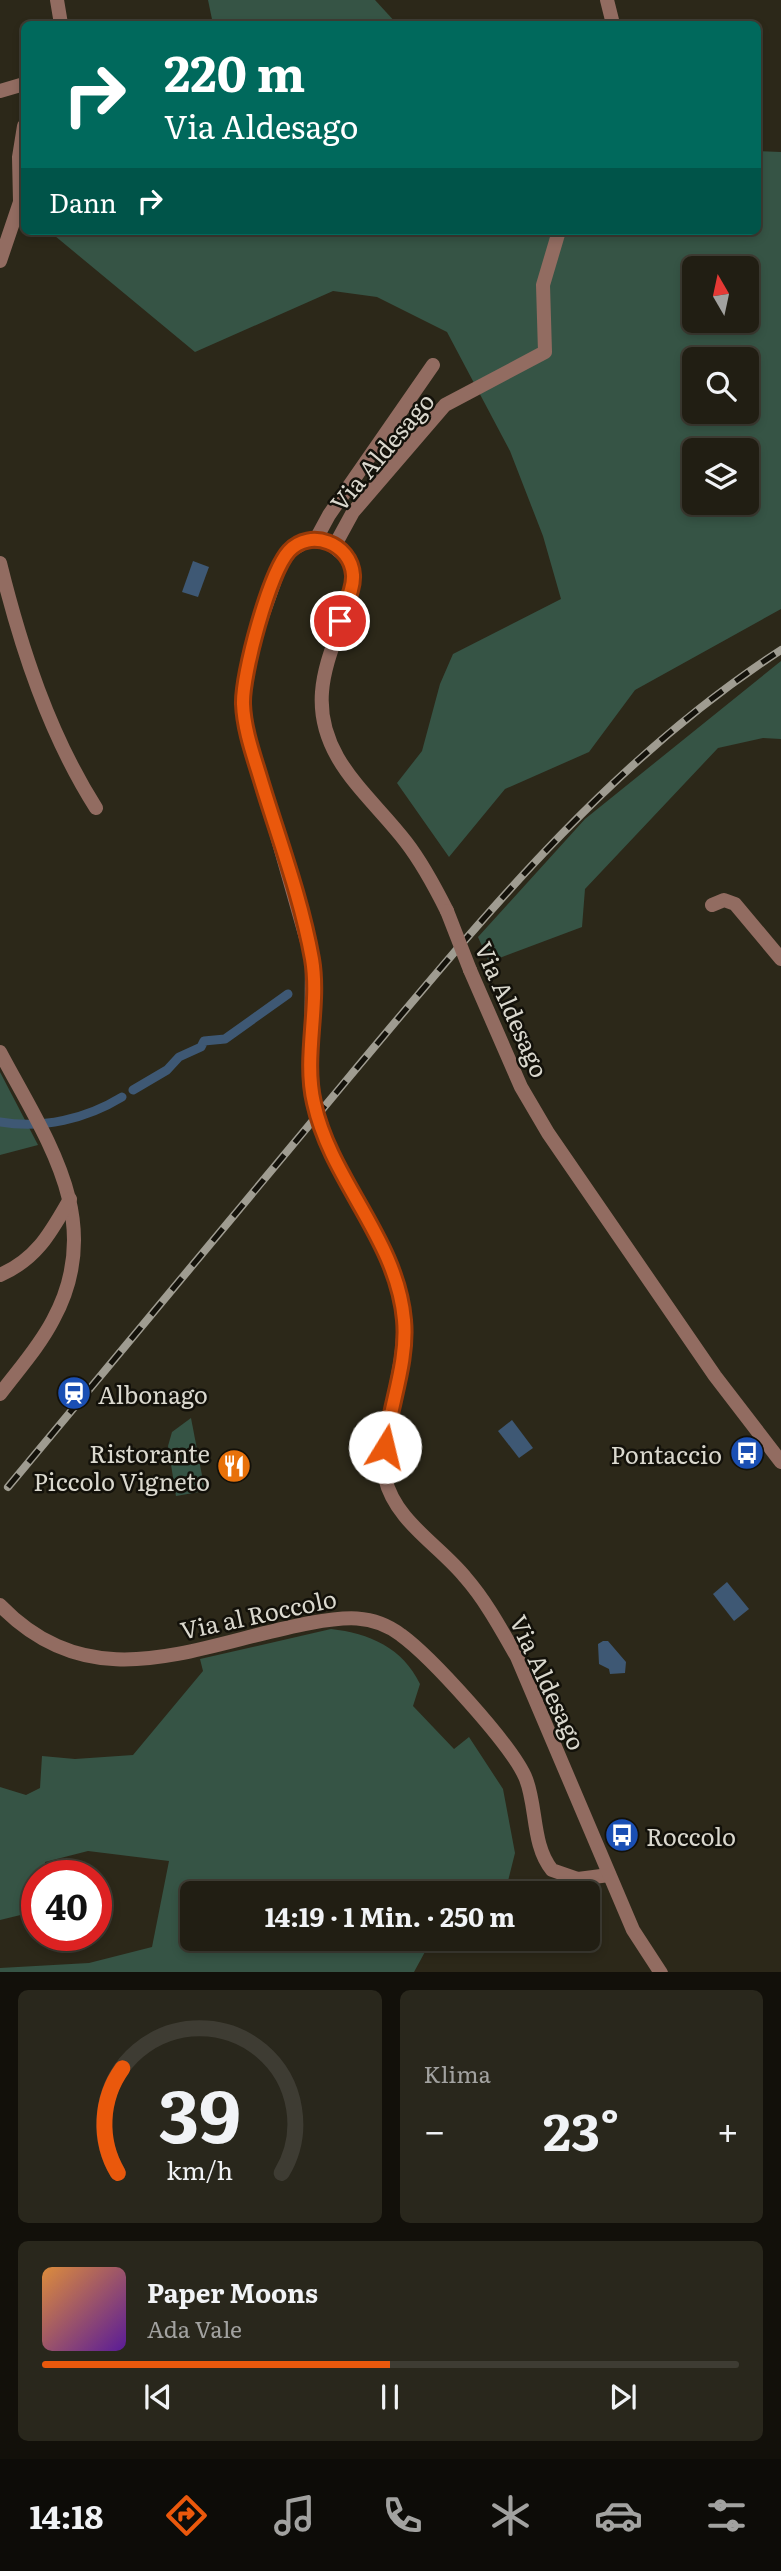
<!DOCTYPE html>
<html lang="de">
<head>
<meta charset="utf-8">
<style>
  :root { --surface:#211e13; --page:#29271c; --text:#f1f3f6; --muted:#a2a2a0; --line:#3e3c33; --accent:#ea580c }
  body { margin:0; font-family:Literata,serif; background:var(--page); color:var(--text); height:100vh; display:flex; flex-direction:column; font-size:26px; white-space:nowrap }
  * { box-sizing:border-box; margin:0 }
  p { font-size:23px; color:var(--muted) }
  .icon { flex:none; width:38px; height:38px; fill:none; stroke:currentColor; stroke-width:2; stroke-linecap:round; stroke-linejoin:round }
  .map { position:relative; height:1972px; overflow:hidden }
  .details { display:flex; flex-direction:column; gap:18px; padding:18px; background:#12100a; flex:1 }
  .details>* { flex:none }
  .hud { position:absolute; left:21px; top:21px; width:740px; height:214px; border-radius:10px; box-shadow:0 4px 10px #0003,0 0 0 2px var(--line); background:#00695c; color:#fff; overflow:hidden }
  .needle { width:46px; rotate:351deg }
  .controls { position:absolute; left:682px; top:256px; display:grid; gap:14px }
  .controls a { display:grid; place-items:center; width:77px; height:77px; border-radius:10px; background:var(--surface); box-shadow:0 4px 10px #0003,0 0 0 2px var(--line); font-size:35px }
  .speed { position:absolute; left:21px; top:1860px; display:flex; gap:14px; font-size:35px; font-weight:700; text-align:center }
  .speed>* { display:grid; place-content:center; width:91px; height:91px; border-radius:50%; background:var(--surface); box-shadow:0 4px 10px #0003,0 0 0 2px var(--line); line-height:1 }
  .speed .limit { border:10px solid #d22; background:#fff; color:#111 }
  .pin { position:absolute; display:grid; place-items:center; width:60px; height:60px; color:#fff; margin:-30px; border:4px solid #fff; border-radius:50%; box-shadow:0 2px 7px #0007 }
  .me { position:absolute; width:77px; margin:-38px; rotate:9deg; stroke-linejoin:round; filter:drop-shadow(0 0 5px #0008) }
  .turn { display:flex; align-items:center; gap:24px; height:147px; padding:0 28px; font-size:32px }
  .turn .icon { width:91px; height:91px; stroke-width:2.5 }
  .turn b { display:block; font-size:49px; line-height:60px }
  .then { display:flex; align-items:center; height:66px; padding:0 28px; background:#0003; gap:14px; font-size:26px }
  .big { font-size:52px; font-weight:700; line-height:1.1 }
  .details .card { flex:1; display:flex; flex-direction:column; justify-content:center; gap:10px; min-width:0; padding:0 24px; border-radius:10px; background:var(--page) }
  .details .dial { align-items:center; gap:0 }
  .dial svg { height:182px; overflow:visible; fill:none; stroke:var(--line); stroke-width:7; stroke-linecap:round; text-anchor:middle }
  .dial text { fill:var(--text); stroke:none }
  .song { display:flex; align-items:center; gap:21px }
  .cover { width:84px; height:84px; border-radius:10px; background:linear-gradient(135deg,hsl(30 70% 55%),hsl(270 70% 35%)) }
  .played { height:7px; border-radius:4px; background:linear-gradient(90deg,var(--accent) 50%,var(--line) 50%) }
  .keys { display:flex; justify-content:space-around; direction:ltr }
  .heat { display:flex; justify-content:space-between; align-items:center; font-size:38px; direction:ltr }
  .details .tiles { flex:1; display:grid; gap:18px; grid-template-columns:1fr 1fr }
  .card:last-child { grid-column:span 2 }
  .trip { position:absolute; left:180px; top:1881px; width:420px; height:70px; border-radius:10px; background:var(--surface); box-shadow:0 4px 10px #0003,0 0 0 2px var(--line); font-weight:700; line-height:70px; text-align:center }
  .dock { display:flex; height:112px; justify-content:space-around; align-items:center; background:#0d0c08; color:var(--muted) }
  .dock .icon { width:49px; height:49px }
  .dock .current { color:var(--accent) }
  .dock b { font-size:32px; color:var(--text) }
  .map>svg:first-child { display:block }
  .green { fill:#365445; fill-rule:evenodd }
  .water { fill:#3e5874 }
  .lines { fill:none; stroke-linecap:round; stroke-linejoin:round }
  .stream { stroke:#3e5874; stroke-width:9 }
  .service { stroke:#926c61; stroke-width:14 }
  .minor { stroke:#926c61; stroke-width:14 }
  .tertiary { stroke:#926c61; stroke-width:14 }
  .rail-casing { stroke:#9f9c91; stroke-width:8 }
  .rail { stroke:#13110a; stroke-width:5; stroke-dasharray:16; stroke-linecap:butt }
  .tertiary-bridge { stroke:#926c61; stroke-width:14 }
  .route-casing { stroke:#983908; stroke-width:18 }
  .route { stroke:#ea580c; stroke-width:12 }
  .labels { text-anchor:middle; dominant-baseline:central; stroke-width:5; stroke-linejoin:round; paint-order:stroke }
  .street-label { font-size:24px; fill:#dad8ce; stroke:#13110a }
  .poi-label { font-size:24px; fill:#dad8ce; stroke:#13110a; text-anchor:start }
</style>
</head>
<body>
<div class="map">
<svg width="781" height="1973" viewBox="0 0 781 1973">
  <rect width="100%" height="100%" fill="#2c2819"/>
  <g class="green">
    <polygon points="208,0 375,0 397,24 213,24"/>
    <path d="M 758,151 L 781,152 L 781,609 L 635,690 L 589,752 L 505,789 L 449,857 L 397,783 L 422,751 L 440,684 L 453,654 L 561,599 L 543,536 L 510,451 L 447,332 L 377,297 L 333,291 L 195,352 L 49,231 L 758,231 ZM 695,268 L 747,268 L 747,320 L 695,320 ZM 695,359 L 747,359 L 747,411 L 695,411 ZM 695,450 L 747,450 L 747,502 L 695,502 Z"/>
    <polygon points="781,661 781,739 763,738 718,748 585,889 582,927 489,962 478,937 585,819"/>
    <polygon points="0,1072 38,1145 0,1155"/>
    <polygon points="191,1418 205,1491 176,1496 168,1446 172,1432"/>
    <path d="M 331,1629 C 369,1633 403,1648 420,1684 L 413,1706 L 454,1749 L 469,1737 L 503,1789 L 515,1853 L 505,1893 L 192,1894 L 192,1939 L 432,1939 L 414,1972 L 0,1972 L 0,1968 L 89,1963 L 152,1947 L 169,1861 L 88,1851 L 45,1862 L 46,1876 L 37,1876 L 37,1911 L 0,1920 L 0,1787 L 26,1795 L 40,1788 L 42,1756 L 75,1759 L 133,1755 L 203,1671 L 200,1659 Z"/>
  </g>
  <g class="water">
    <polygon points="193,561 209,567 198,597 182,592"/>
    <polygon points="512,1420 533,1448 519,1458 498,1431"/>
    <polygon points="727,1582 749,1609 734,1621 713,1594"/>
    <polygon points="603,1641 608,1641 626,1662 625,1673 610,1674 609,1669 599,1664 598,1644"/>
  </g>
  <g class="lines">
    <g class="stream">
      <polyline points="133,1090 167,1070 179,1057 201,1047 204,1041 225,1039 288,994"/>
      <path d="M 0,1122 C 43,1129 86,1119 122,1097"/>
    </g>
    <g class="service">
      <polyline points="607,0 613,24"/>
      <polyline points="316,539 329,515 433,365"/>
      <polyline points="335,545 353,512 445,405 545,352 543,285 559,231"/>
      <polyline points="712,905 724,900 735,904 781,959"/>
    </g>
    <g class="minor">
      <polyline points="57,0 61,24"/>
      <polyline points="0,91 24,84"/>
      <polyline points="0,261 20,202 19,157 24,126"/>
      <path d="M 0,563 C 21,648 49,734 96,808"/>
      <path d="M 0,1052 C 46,1139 107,1221 53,1320 C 39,1347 18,1370 0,1394"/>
      <path d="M 0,1275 C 37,1259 51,1232 70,1199"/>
      <path d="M 0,1605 C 94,1702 197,1644 310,1623 C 343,1617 372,1613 401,1635 C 430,1656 513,1746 526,1779 C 537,1807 532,1846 552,1870 L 578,1879 L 609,1875"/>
    </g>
    <g class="tertiary">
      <polyline points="470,970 521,1087 548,1133 715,1376 781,1462"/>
      <path d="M 311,1078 L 312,959 L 245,723 L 243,690 L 249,657 L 262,617 L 280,566 L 290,551 L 307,541 L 328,542 L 347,558 L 353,573 C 350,614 325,651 322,692 C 317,758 370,795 406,842 C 423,864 435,887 447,911"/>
      <path d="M 381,1244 C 412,1310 406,1340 391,1409 C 386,1431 381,1456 385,1478 C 395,1521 439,1545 465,1577 C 486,1601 501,1629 517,1657 L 633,1930 L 661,1973"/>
    </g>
    <g class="rail-casing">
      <path id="rail" d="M 8,1487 C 122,1350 236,1213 350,1076 C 480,921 609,761 781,650"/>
    </g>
    <use href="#rail" class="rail"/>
    <g class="tertiary-bridge">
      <polyline points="447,911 470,970"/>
      <path d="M 311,1078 C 317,1139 353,1191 381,1244"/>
    </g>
  </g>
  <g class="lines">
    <g class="route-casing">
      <path id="route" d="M 340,621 C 344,607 354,590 353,575 C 351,543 310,528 289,551 C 269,573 242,675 243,704 C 244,729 253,754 260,777 C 278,837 301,897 312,959 C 320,1006 303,1056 314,1103 C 331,1181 397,1239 404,1320 C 408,1362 390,1405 385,1447"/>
    </g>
    <use href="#route" class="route"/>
  </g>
  <defs>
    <g id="station-disc" transform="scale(1.75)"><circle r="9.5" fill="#1a4fb4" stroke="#13110a"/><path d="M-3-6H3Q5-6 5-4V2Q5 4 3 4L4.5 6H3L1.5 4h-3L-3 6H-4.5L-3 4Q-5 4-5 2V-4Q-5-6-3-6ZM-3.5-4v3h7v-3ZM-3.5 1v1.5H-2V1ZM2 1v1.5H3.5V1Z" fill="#fff"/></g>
    <g id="bus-disc" transform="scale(1.75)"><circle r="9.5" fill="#1a4fb4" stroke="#13110a"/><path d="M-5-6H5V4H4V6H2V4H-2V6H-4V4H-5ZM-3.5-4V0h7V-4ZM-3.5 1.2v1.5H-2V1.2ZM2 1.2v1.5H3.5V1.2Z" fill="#fff"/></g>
    <g id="restaurant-disc" transform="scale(1.75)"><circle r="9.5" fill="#e8710a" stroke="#13110a"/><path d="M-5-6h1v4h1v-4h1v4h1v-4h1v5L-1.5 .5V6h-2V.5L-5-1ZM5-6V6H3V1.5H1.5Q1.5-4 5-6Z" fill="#fff"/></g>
  </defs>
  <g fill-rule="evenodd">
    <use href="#station-disc" x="74" y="1393"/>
    <use href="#bus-disc" x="747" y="1453"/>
    <use href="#restaurant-disc" x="234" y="1466"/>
    <use href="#bus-disc" x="622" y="1835"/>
  </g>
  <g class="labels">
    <g class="street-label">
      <text transform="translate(381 451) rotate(-50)">Via Aldesago</text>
      <text transform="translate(513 1009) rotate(66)">Via Aldesago</text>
      <text transform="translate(258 1613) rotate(-12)">Via al Roccolo</text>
      <text transform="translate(549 1682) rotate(65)">Via Aldesago</text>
    </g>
    <g class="poi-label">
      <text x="98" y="1393">Albonago</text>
      <text x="210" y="1452" text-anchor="end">Ristorante<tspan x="210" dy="28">Piccolo Vigneto</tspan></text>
      <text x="722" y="1453" text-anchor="end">Pontaccio</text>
      <text x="646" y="1835">Roccolo</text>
    </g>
  </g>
</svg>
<div class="controls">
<a><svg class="needle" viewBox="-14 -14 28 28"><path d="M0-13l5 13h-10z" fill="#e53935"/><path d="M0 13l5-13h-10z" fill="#a2a2a0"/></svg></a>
<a><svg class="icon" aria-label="search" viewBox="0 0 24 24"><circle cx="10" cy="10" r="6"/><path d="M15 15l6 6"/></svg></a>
<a><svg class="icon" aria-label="layers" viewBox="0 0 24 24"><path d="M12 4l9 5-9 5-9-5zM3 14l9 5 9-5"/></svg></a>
</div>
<div class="speed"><div class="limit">40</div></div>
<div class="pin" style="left:340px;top:621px;background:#d93025"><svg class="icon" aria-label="arrive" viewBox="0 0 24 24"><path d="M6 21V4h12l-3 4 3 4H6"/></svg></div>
<svg class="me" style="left:385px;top:1447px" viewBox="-20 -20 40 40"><circle r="19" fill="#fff"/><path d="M0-13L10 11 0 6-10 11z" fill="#ea580c"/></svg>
<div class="trip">14:19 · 1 Min. · 250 m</div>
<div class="hud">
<div class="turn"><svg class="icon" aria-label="right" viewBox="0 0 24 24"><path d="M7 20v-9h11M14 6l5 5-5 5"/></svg><div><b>220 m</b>Via Aldesago</div></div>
<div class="then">Dann<svg class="icon" aria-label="right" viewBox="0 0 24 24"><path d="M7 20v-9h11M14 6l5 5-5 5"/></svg></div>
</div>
</div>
<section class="details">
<div class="tiles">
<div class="card dial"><svg viewBox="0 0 100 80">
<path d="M14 69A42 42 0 1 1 86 69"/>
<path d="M14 69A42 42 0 0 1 16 23" stroke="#ea580c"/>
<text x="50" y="56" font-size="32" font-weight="700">39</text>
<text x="50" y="72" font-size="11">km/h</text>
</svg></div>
<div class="card"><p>Klima</p>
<div class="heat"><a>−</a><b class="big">23°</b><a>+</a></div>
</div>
<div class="card">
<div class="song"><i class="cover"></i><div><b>Paper Moons</b><p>Ada Vale</p></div></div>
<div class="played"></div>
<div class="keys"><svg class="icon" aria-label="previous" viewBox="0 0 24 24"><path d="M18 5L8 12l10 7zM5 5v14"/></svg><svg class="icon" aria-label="pause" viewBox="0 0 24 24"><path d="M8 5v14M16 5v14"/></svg><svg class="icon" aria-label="next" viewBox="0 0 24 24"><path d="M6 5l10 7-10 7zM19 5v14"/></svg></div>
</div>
</div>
</section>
<nav class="dock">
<b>14:18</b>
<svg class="icon current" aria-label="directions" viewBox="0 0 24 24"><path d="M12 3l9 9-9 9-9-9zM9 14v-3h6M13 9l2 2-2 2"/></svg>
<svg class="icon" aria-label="music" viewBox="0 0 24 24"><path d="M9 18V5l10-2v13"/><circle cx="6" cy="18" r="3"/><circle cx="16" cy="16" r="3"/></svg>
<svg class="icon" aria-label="phone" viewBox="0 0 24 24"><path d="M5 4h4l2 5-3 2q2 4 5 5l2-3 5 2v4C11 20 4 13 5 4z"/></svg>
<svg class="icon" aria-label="climate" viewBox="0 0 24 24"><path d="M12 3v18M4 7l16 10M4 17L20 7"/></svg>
<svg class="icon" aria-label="car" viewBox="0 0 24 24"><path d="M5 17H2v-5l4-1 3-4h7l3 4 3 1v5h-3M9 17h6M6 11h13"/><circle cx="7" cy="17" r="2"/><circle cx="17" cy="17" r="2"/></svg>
<svg class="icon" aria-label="filters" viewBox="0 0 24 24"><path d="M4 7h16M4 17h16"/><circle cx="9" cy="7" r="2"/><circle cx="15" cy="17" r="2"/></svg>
</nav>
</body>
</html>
